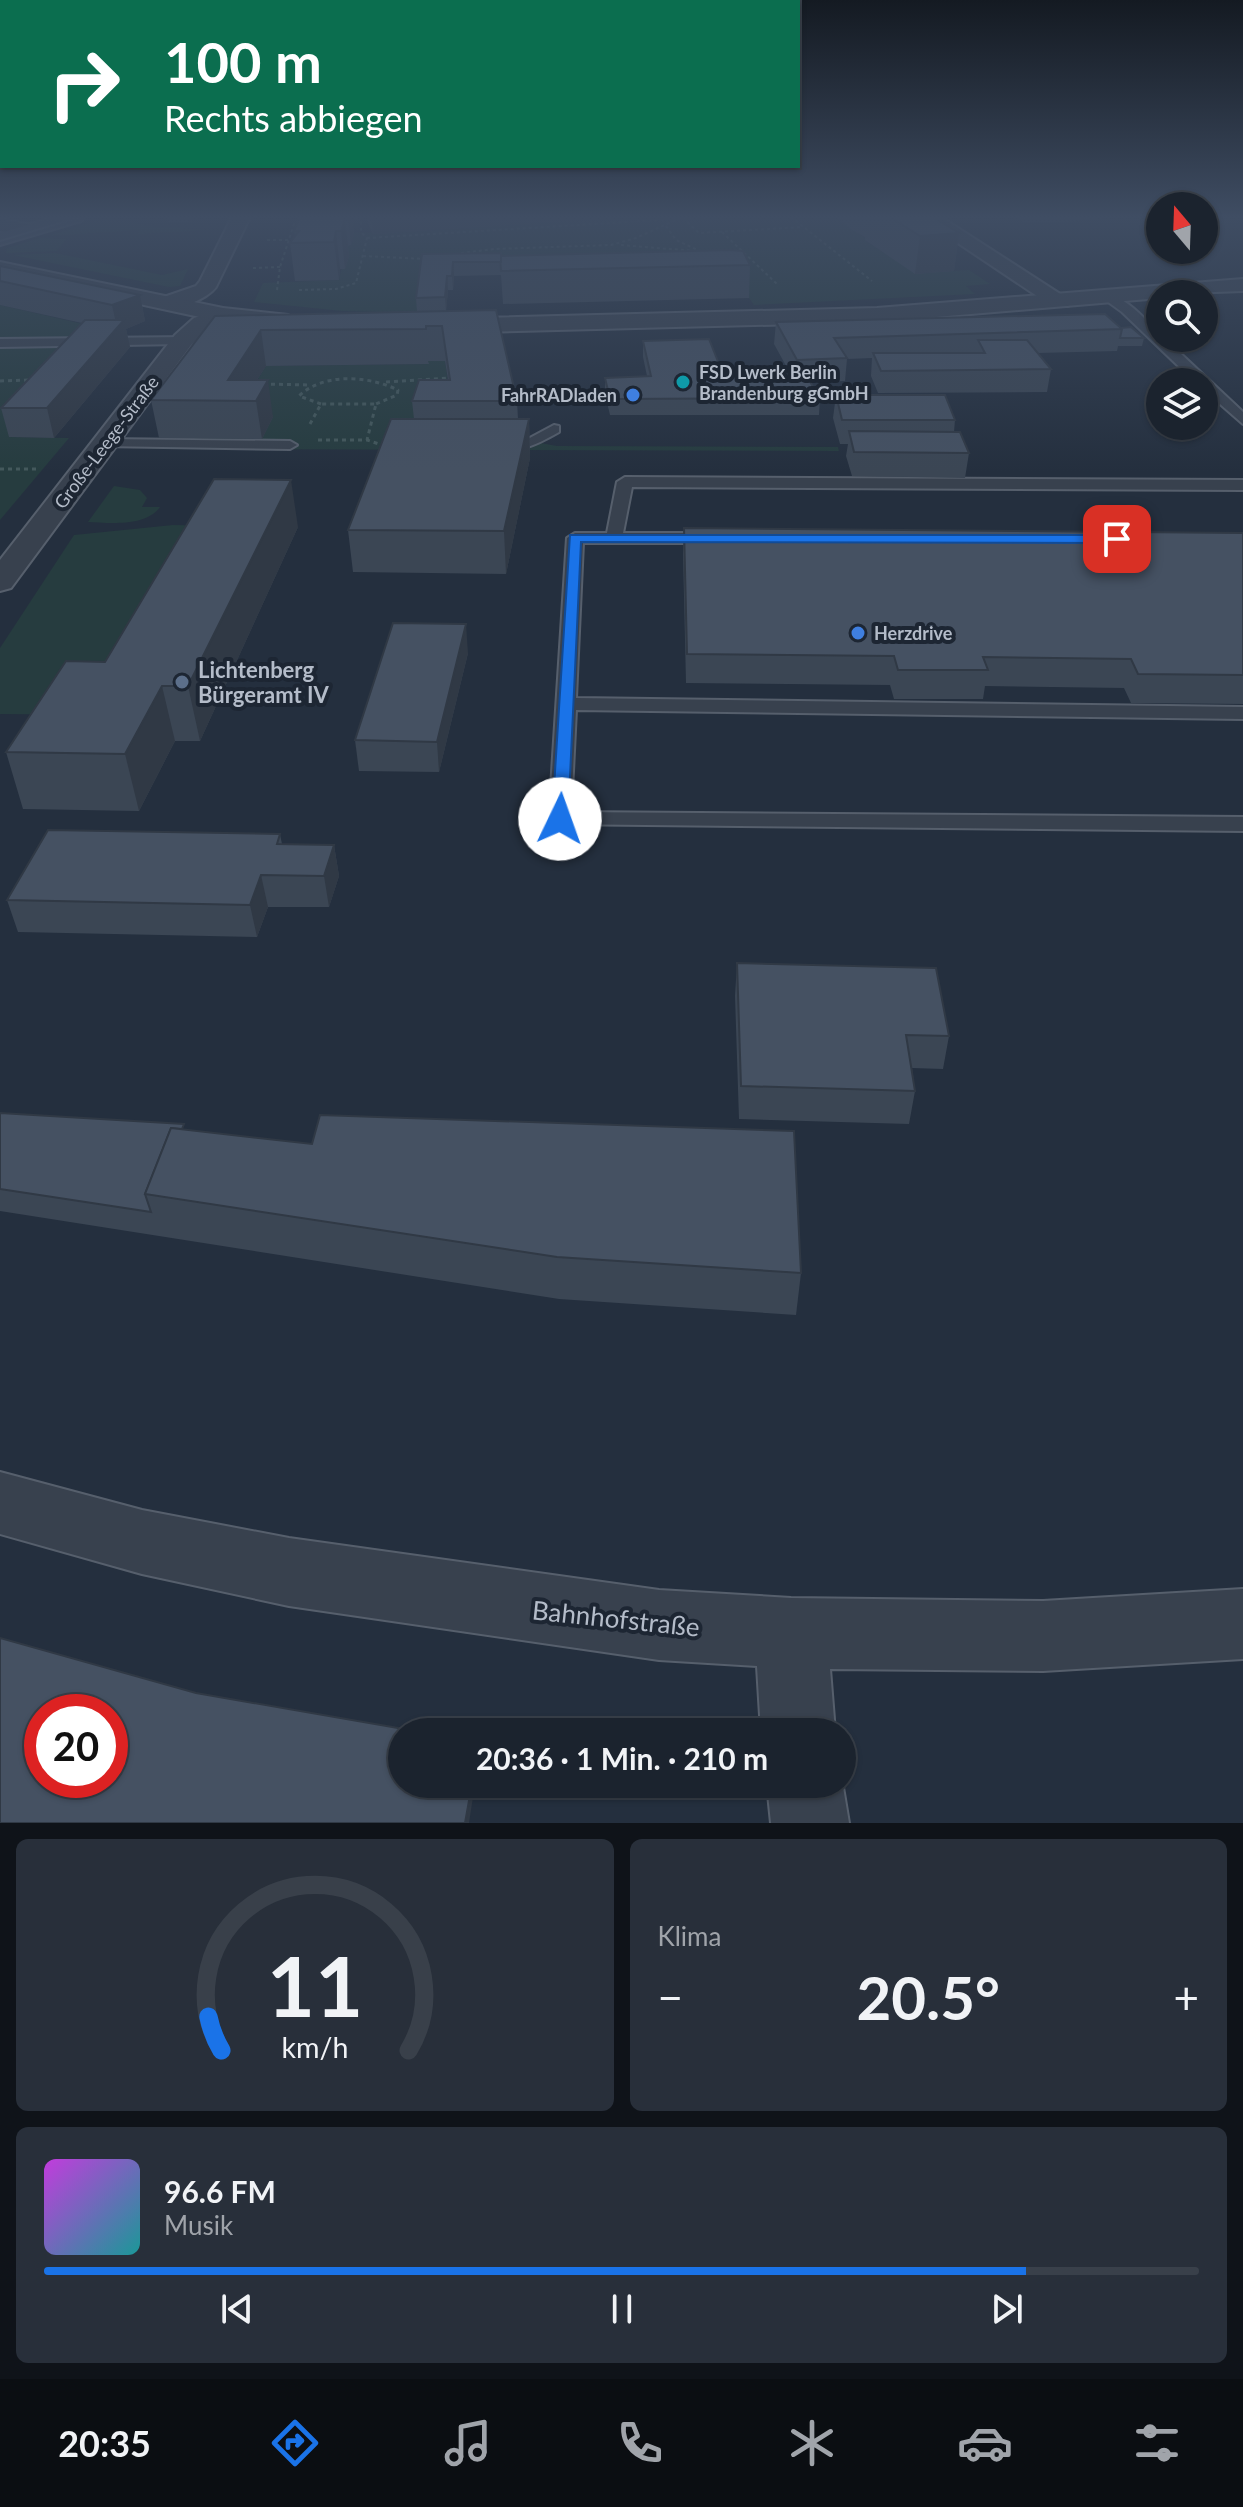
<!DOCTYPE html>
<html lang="de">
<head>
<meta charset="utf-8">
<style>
  :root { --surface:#1b232e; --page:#282f3a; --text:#f1f3f6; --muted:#a0a4aa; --line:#39404a; --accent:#1a73e8 }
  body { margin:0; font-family:Lato,sans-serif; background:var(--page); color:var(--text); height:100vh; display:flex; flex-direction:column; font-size:30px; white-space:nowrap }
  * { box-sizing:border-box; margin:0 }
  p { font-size:26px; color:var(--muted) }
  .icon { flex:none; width:44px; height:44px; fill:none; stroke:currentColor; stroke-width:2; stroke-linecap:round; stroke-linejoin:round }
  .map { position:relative; height:1823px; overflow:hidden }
  .panel { display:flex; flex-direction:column; gap:16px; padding:16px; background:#0f1319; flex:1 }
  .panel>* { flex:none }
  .guide { position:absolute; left:0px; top:0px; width:800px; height:168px; box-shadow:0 2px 6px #0004,0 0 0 2px var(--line); background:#0b6e4f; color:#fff; overflow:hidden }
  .needle { width:52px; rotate:341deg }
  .controls { position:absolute; left:1146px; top:192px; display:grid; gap:16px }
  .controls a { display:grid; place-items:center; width:72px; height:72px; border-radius:50%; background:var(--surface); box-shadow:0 2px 6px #0004,0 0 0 2px var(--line); font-size:40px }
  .speed { position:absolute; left:24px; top:1694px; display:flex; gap:16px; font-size:40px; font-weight:700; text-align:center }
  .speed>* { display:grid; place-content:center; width:104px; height:104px; border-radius:50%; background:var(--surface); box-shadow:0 2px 6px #0004,0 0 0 2px var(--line); line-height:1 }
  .speed .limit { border:12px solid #d22; background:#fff; color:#111 }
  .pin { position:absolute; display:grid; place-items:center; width:68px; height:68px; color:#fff; margin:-34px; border-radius:16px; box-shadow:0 4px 12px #0006 }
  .me { position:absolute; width:88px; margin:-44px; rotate:3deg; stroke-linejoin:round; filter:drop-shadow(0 0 6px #0008) }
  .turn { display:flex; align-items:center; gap:28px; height:168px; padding:0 32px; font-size:36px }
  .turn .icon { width:104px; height:104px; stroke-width:2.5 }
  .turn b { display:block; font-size:56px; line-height:68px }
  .big { font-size:60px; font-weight:700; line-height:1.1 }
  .panel .widget { flex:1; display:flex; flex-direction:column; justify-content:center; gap:12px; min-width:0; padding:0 28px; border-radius:12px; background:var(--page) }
  .panel .dial { align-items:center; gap:0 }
  .dial svg { height:208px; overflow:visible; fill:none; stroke:var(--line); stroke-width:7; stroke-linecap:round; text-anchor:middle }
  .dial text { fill:var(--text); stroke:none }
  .song { display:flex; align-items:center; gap:24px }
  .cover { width:96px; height:96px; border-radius:12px; background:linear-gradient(135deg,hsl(290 70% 55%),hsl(180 70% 35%)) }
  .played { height:8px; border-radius:4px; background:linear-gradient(90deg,var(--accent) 85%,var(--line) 85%) }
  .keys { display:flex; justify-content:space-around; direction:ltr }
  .heat { display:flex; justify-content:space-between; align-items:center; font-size:44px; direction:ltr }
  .panel .tiles { flex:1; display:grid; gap:16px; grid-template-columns:1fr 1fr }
  .widget:last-child { grid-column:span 2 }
  .trip { position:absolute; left:388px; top:1718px; width:468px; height:80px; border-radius:40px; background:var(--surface); box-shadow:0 2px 6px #0004,0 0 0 2px var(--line); font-weight:700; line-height:80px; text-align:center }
  .tabs { display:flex; height:128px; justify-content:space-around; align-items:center; background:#0b0e12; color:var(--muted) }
  .tabs .icon { width:56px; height:56px }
  .tabs .current { color:var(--accent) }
  .tabs b { font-size:36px; color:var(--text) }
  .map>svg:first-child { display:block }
  .green { fill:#263c3f }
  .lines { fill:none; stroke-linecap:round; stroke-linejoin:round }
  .service-casing { stroke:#565f6c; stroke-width:4 }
  .minor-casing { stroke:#565f6c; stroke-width:4 }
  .tertiary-casing { stroke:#565f6c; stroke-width:4 }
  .secondary-casing { stroke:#565f6c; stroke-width:4 }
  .path-far1 { stroke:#44595c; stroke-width:2; stroke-dasharray:3 3; stroke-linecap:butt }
  .path { stroke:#44595c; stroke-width:3; stroke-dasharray:4 4; stroke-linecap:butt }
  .service { fill:#38414e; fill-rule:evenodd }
  .minor { fill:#38414e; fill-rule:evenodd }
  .tertiary { fill:#38414e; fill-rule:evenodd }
  .secondary { fill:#465061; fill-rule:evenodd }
  .tram { stroke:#5a6575; stroke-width:2 }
  .wall { fill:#3b4654 }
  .shaded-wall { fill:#303945 }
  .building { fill:#455162; stroke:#303945; stroke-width:2; fill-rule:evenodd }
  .route { fill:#1a73e8; stroke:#114b97; stroke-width:2 }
  .culture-dot { fill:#0f9aa8; stroke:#1d2633; stroke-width:3 }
  .shop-dot { fill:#3f7fe0; stroke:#1d2633; stroke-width:3 }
  .service-dot { fill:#5c6f8a; stroke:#1d2633; stroke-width:3 }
  .labels { text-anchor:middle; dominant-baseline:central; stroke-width:8; stroke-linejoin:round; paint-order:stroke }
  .far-poi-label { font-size:18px; font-weight:bold; fill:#b4bcc9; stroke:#1d2633; text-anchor:start }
  .far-street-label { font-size:18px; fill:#b4bcc9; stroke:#1d2633 }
  .poi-label { font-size:22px; font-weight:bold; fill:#b4bcc9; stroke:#1d2633; text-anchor:start }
  .near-street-label { font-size:26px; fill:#b4bcc9; stroke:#1d2633 }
</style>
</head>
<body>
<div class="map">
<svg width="1243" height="1823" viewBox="0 0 1243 1823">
  <rect width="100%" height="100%" fill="#242f3e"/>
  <g class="green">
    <polygon points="109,217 147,226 209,230 138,234 139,230 48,236"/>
    <polygon points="631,217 839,217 852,230 869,240 866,241 915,273 969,270 990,284 966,286 975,294 754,305 749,298 424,268 417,313 342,311 254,302 263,283 339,280 347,246 351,245 354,236 345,233 410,232"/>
    <polygon points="40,238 66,239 57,251 6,253 7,248"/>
    <polygon points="55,253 162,275 188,269 180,286 169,287 13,255"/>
    <polygon points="0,305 118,332 130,347 91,347 11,437 69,438 0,520"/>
    <polygon points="428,361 445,361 453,417 519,439 557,446 838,447 839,451 152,449 159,438 262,438 273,417 234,417 266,366 428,364"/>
    <path d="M 114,486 L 140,490 L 147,498 L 142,507 L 160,507 C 146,527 109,523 88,522 Z"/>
    <polygon points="173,525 222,526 118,715 0,714 0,648 74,535"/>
  </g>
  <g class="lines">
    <g class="service-casing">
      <g id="service">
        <path d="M 1104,295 C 1125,294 1146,321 1160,334 L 1160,338 L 1164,338 L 1243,412 L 1243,424 L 1204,390 L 1204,382 L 1195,382 L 1122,312 L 1104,299 Z"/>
        <polygon points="187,337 189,340 183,344 0,347 0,339"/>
        <path d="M 554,425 L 559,426 L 559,432 C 540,443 510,459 490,444 L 497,440 L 526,440 Z"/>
        <polygon points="106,439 290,441 297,445 290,449 101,446 99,443"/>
        <polygon points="625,477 1243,480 1243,490 632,487 623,533 716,533 724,538 716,543 583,543 576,698 1243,707 1243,719 576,710 571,812 1243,817 1243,831 552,824 549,819 567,538 575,533 607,533 617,482"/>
      </g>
    </g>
    <g class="minor-casing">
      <g id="minor">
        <path d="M 232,217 L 250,217 L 216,287 C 206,300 177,311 161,308 L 158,303 L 161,298 L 196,286 L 200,281 Z"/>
        <polygon points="919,217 941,217 1071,301 1068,306 1052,306"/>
        <polygon points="0,219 37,226 39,230 30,236 0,231"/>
        <polygon points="223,308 234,315 231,320 210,328 191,345 11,588 0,591 0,560 175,335 194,318"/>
        <polygon points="0,1472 142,1510 289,1538 659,1590 791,1598 1043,1601 1243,1589 1243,1659 1043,1671 830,1669 835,1732 761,1732 757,1666 659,1660 289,1606 142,1574 0,1534"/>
        <polygon points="842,1781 849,1823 771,1823 767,1784 842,1784"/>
      </g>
    </g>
    <g class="tertiary-casing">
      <g id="tertiary">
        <polygon points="0,262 223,308 288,315 299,322 288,329 223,322 0,274"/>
        <polygon points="1243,279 1243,291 1160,294 1160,298 877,322 441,333 430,326 441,319 877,308"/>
      </g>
    </g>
    <g class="secondary-casing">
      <polygon id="secondary" points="55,217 84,217 81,221 0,245 0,233"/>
    </g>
    <g class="path-far1">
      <polyline points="791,217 872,281"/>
      <polyline points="683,218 699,233 803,227"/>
      <polyline points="666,226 676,240 702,252"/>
      <polyline points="722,232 777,284"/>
      <polyline points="367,238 675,219"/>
      <polyline points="267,240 290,240"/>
      <polyline points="621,245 695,251"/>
      <polyline points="455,254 494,249 611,245 636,238 678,219 711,217"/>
      <polyline points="363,256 426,259"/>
      <polyline points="253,268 280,267"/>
      <polyline points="277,290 280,267 295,221"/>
      <polyline points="299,290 336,289 356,283 367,238 361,232 361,217 348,220"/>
    </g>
    <g class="path">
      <polyline points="0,381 31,380"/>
      <polyline points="386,382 448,378"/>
      <polyline points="263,384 309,385"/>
      <path d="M 321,404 L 299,396 C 324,372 369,376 398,390 L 397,395 L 376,404"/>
      <polyline points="310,424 321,404 376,404 367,440"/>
      <polyline points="318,440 367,440 382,445"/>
      <polyline points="0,469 39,469"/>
    </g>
    <use href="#service" class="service"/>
    <use href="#minor" class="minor"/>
    <use href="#tertiary" class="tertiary"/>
    <use href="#secondary" class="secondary"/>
    <polyline class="tram" points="0,241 80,217"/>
  </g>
  <g class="wall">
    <polygon points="167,217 199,217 199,218 189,223 168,222"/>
    <polygon points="300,217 352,217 354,235 351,245 348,246 349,256 345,269 340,269 339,280 295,281 290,243 295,237 294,231"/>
    <polygon points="367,217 631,217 373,234 368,223"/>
    <polygon points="837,217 933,217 959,233 954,271 915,274 865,240 865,237 852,230"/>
    <polygon points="1015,217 1140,217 1082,219 1082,221 1026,223"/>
    <polygon points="422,254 750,265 749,298 503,304 501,275 454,276 453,290 448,290 446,311 517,401 518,419 529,419 530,458 506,574 353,572 348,530 414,419 412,401 448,380 445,361 428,361 429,364 266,366 257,380 273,417 262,439 159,438 151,400 215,316 417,312 416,298"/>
    <polygon points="0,266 140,295 145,321 126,329 130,347 54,438 9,437 1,408 82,323 0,305"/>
    <polygon points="776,322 1121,328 1144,338 1142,346 1118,346 1117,351 1038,353 1051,369 1047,392 878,393 871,376 872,358 847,359 845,381 810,382 820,398 819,415 610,415 605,394 605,378 647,376 643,357 643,341 723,374 790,373 774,344"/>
    <polygon points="836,395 955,420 954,432 969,453 965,478 852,476 846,456 848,444 840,444 833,418"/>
    <polygon points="298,527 200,741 175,741 139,811 23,809 6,752 105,662"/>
    <polygon points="684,528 1243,533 1243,704 1131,703 1124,688 985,686 983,699 894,699 890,685 686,683 683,554"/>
    <polygon points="468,653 439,772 359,771 355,740"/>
    <polygon points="280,834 282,844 334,845 339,876 329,907 268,907 257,937 18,932 7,900"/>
    <polygon points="737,963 949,1036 943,1069 912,1068 915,1091 909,1124 739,1119 735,996"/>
    <polygon points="0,1113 186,1130 801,1273 796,1315 559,1299 0,1211"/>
  </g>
  <g class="shaded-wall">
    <polygon points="188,217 199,217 199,218 189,223"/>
    <polygon points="341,217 344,217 344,221 345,219 349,256 345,269 341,231"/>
    <polygon points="348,217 352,217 354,235 351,245"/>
    <polygon points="371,217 631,217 373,234"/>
    <polygon points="336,231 340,269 339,280 334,242"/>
    <polygon points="959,233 954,271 915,274 920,236"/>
    <polygon points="453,262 454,276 453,290 452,276"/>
    <polygon points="447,276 448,290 446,312 445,297"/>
    <polygon points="140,295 145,321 126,329 130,347 54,438 47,408 117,328 112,305"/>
    <polygon points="261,330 266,366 244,400 228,380"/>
    <polygon points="268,380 273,417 262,439 256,401"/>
    <polygon points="529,419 530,458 506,574 504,531"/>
    <polygon points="291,480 298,527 200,741 188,686"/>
    <polygon points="466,624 468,653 439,772 437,742"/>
    <polygon points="162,686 175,741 139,811 125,754"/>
    <polygon points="334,845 339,876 329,907 324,876"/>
    <polygon points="261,875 268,907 257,937 250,905"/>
    <polygon points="472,1784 475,1784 469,1823 465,1823"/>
  </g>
  <g class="building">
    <polygon points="300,217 341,217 340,219 345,219 341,231 336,231 334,242 290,243 299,231 294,231"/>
    <polygon points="890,217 933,217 959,233 920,236"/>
    <polygon points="730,250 743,251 750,265 501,271 500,256"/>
    <polygon points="501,253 501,262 453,262 452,276 447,276 445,297 416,298 422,254"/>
    <polygon points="0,266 140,295 112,305 0,281"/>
    <polygon points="496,310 517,401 412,401 419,380 450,380 442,326 426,326 426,329 261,330 228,380 268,380 256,401 151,400 215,316"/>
    <polygon points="1105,314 1122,329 834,338 847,358 797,360 776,322"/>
    <polygon points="85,320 124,320 47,408 1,408"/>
    <polygon points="1131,327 1144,338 1120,338 1122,329 1121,328"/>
    <polygon points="709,339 723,374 804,372 820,398 610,399 605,378 651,376 643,341"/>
    <polygon points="978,340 1027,340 1051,369 881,371 873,353 985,353"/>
    <polygon points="836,395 945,395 955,420 842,420"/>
    <polygon points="391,419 529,419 504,531 348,530"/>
    <polygon points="849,431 960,432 969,453 854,452"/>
    <polygon points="214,479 291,480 188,686 162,686 125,754 6,752 66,661 105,662"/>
    <polygon points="684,528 1243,533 1243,675 1138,674 1131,659 983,657 988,670 898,670 894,656 687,654"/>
    <polygon points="393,623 466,624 437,742 355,740"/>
    <polygon points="48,830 280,834 277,844 334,845 324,876 261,875 250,905 7,900"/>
    <polygon points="737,963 936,968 949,1036 906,1035 915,1091 741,1086"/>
    <polygon points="0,1113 184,1124 182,1129 171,1128 145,1194 151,1212 0,1189"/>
    <polygon points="320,1115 794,1131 801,1273 557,1257 145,1194 171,1128 312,1144"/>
    <path d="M 0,1638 L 196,1693 L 421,1732 L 402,1732 L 402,1784 L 472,1784 L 465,1823 L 0,1823 ZM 42,1712 L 110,1712 L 110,1780 L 42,1780 Z"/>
  </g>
  <linearGradient id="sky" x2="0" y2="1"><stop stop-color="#141a22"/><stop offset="0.46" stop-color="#3f4d63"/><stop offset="1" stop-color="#3f4d63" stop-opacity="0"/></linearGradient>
  <rect width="1243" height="472" fill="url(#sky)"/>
  <polygon class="route" points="570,535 1117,535 1123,539 1117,543 581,542 568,819 560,824 552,819"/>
  <circle class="culture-dot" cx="683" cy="382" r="8"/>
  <g class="shop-dot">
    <circle cx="633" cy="395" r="8"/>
    <circle cx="858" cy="633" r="8"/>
  </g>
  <circle class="service-dot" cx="182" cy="682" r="8"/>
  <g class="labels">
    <g class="far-poi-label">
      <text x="699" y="372">FSD Lwerk Berlin<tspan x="699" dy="21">Brandenburg gGmbH</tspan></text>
      <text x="617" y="395" text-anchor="end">FahrRADladen</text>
      <text x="874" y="633">Herzdrive</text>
    </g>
    <g class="far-street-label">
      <text transform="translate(106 442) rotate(-53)">Große-Leege-Straße</text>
    </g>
    <g class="poi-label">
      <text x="198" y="669">Lichtenberg<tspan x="198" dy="25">Bürgeramt IV</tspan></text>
    </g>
    <g class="near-street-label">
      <text transform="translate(616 1618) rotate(6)">Bahnhofstraße</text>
    </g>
  </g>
</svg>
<div class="controls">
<a><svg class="needle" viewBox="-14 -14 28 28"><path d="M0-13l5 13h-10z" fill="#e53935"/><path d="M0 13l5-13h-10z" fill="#a0a4aa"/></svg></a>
<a><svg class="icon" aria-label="search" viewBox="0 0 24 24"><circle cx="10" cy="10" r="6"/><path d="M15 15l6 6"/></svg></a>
<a><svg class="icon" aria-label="layers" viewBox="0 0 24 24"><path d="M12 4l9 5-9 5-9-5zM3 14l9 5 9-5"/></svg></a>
</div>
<div class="speed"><div class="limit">20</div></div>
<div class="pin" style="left:1117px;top:539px;background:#d93025"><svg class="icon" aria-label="arrive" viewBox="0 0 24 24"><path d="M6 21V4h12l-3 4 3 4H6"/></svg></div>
<svg class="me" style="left:560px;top:819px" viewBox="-20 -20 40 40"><circle r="19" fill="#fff"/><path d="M0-13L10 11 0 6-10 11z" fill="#1a73e8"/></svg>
<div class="trip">20:36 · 1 Min. · 210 m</div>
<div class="guide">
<div class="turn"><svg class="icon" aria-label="right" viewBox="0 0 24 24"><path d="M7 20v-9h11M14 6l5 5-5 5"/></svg><div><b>100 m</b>Rechts abbiegen</div></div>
</div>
</div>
<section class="panel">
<div class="tiles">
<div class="widget dial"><svg viewBox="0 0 100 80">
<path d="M14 69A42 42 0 1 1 86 69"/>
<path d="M14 69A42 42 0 0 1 9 56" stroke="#1a73e8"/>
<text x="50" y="56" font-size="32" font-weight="700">11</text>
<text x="50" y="72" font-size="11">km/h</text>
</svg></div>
<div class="widget"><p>Klima</p>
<div class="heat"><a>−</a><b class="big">20.5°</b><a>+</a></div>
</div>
<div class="widget">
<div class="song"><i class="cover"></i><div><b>96.6 FM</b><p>Musik</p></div></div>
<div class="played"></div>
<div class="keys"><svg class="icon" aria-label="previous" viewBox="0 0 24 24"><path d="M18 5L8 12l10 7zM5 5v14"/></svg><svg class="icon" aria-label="pause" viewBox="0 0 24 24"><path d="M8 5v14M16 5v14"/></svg><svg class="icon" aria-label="next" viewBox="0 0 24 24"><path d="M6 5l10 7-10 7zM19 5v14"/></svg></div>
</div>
</div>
</section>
<nav class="tabs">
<b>20:35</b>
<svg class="icon current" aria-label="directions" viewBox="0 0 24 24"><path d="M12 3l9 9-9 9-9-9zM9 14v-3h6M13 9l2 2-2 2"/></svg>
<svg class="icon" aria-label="music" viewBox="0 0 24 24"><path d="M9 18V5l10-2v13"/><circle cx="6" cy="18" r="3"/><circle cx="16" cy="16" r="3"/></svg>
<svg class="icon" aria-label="phone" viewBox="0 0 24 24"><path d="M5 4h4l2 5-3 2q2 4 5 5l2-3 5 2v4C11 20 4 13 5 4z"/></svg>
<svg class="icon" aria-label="climate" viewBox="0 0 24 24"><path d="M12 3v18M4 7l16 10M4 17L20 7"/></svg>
<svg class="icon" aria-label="car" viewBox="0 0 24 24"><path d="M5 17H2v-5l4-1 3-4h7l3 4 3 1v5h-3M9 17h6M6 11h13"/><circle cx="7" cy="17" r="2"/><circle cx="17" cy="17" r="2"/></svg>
<svg class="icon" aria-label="filters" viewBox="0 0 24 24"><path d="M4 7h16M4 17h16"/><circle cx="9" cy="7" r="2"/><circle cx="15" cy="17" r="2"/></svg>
</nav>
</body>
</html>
